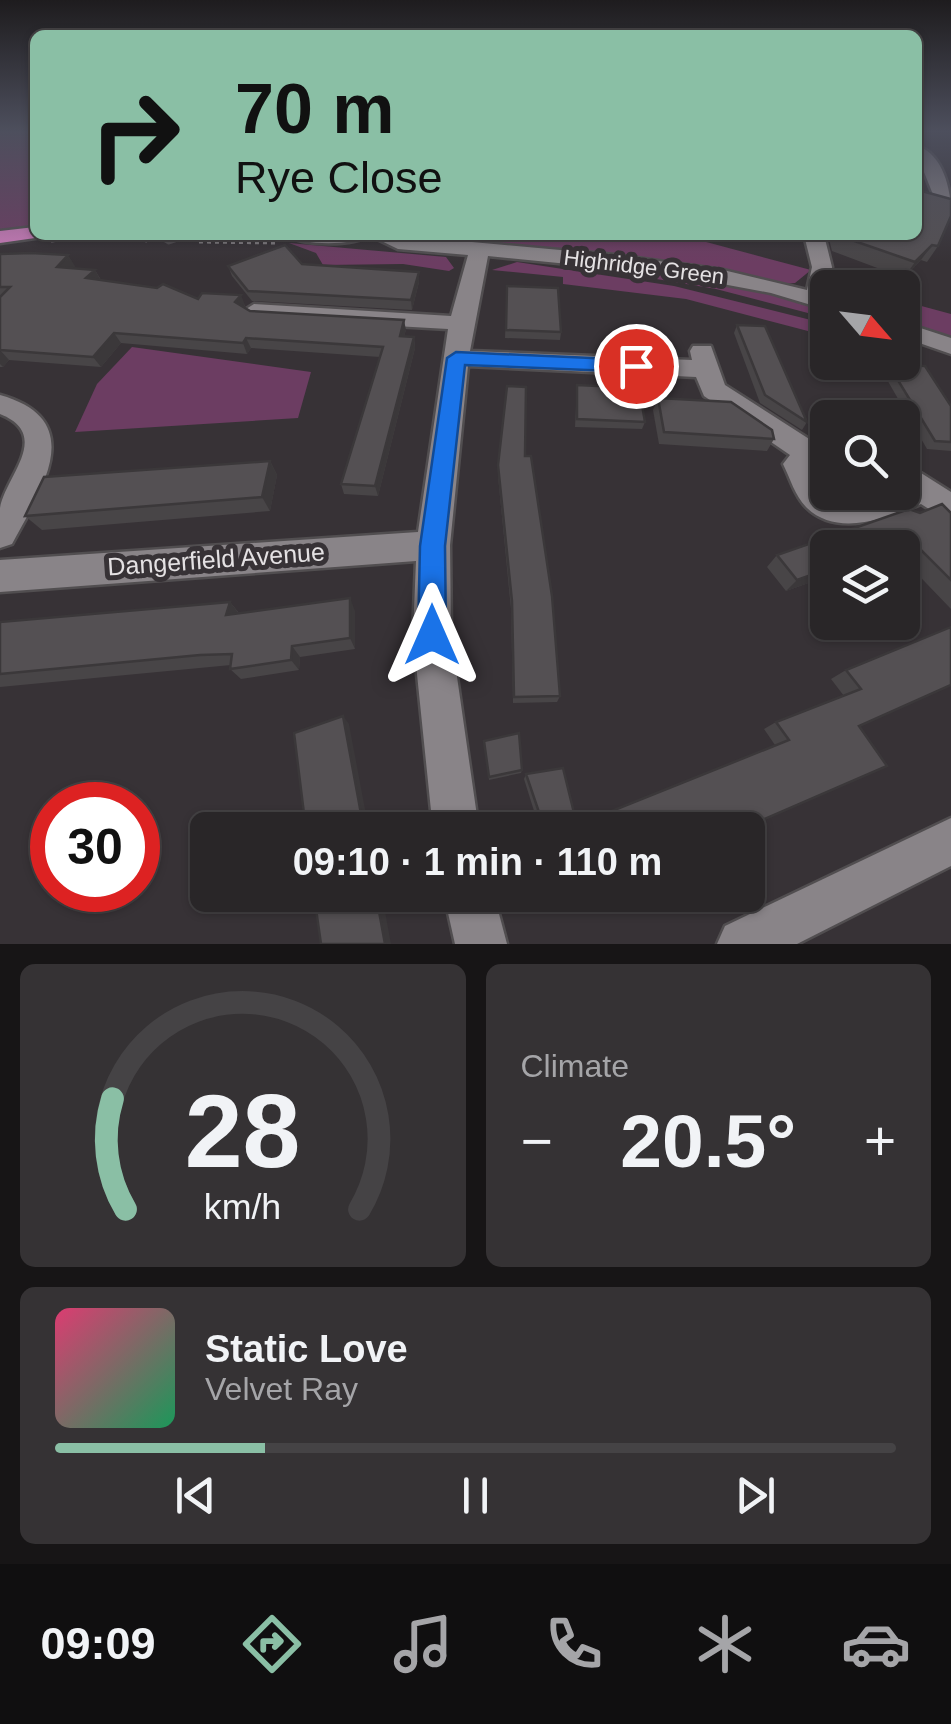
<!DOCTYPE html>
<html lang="en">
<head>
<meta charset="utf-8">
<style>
  :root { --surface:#292628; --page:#353234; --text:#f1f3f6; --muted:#a5a5a8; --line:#454345; --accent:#8abfa5 }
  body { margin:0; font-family:Arial,sans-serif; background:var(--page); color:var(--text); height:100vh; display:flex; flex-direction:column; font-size:38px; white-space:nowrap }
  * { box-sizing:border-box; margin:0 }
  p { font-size:32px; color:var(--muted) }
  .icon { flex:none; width:55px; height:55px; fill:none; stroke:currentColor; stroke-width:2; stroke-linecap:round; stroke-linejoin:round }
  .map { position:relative; height:944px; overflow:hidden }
  .side { display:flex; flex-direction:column; gap:20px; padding:20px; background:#171516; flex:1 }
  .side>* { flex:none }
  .guide { position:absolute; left:30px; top:30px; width:892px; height:210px; border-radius:15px; box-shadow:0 2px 8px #0004,0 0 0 2px var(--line); background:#8abfa5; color:#111; overflow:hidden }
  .needle { width:65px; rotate:118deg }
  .tools { position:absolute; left:810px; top:270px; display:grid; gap:20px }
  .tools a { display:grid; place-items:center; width:110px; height:110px; border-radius:15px; background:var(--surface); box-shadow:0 2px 8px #0004,0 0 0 2px var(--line); font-size:50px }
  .speed { position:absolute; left:30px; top:782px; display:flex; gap:20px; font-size:50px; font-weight:700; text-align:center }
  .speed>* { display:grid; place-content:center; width:130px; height:130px; border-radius:50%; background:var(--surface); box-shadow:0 2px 8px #0004,0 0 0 2px var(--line); line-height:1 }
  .speed .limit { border:15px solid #d22; background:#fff; color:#111 }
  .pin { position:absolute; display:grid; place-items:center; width:85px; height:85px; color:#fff; margin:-42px; border:5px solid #fff; border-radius:50%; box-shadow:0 2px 10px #0007 }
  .me { position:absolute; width:110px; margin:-55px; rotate:0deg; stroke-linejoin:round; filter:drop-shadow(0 0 8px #0008) }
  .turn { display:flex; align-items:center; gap:35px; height:210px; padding:0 40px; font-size:45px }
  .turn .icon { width:130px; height:130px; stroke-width:2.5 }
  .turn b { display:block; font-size:70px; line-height:85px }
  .big { font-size:75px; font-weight:700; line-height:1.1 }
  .side .widget { flex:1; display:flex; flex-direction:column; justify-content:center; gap:15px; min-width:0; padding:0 35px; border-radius:15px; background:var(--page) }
  .side .dial { align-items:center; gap:0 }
  .dial svg { height:260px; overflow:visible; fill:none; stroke:var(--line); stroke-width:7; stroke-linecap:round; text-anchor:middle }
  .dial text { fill:var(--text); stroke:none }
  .song { display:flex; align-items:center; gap:30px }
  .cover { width:120px; height:120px; border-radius:15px; background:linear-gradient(135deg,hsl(340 70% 55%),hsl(150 70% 35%)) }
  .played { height:10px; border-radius:5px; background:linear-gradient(90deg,var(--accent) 25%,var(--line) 25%) }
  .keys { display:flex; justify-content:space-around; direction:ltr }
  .heat { display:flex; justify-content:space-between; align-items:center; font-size:55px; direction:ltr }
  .side .tiles { flex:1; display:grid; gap:20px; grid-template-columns:1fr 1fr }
  .widget:last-child { grid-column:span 2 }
  .trip { position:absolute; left:190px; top:812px; width:575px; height:100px; border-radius:15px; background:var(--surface); box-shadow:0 2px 8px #0004,0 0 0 2px var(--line); font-weight:700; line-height:100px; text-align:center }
  .menu { display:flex; height:160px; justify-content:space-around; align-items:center; background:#100f10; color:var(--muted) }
  .menu .icon { width:70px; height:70px }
  .menu .active { color:var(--accent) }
  .menu b { font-size:45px; color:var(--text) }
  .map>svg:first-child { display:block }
  .green { fill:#6c3d62 }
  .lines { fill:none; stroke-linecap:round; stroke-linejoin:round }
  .minor-casing { stroke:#514e50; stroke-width:5 }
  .highway-casing { stroke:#514e50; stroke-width:5 }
  .path { stroke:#858184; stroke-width:5; stroke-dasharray:4 4; stroke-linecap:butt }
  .minor { fill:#898488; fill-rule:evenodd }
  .highway { fill:#cb7cba; fill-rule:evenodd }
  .wall { fill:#484547 }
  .shaded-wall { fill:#3b383a }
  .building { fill:#545053; stroke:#3b383a; stroke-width:2.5 }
  .route { fill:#1a73e8; stroke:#114b97; stroke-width:2.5 }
  .labels { text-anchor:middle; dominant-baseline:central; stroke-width:10; stroke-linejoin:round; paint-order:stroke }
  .far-street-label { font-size:22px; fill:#e4e1e3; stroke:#373236 }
  .street-label { font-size:25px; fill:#e4e1e3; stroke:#373236 }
</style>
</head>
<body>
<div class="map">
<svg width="951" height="944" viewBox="0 0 951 944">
  <rect width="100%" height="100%" fill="#373236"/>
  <g class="green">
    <polygon points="0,130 35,130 35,227 0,231"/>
    <polygon points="464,235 680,235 811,270 795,283 785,284 676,263 595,255 595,252 471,243"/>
    <polygon points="289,243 446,257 454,268 449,271 403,264 323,265 316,253"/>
    <polygon points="517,262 674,286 827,324 827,336 686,299 563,284 563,277 492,270"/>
    <path d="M 561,263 C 652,272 740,283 827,309 L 827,318 L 716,289 Z"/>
    <polygon points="903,301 951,314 951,340 903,322"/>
    <polygon points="132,347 311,372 298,418 75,432 97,384"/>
  </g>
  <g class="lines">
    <g class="minor-casing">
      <g id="minor">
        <path d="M 918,146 C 943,155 951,189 951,213 L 938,207 L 918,157 Z"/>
        <polygon points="190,235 169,242 159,236 160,235"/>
        <path d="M 287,235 L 396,235 L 615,255 L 723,270 L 807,290 L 812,267 L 804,235 L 824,235 L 832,267 L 828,310 L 771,293 L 669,274 L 488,256 L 470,351 L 692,360 L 690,351 L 693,346 L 711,346 L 725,385 L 817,444 L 828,444 L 828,466 L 815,468 L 828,492 L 851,497 L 902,492 L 902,461 L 951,492 L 951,523 L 921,504 C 887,518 837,538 806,507 C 795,496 790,478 783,464 L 790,455 L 704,396 L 696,377 L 468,366 L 450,545 L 451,635 L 479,830 L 433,830 L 413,635 L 416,561 L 0,592 L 0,560 L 418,532 L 448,329 L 254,318 L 243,311 L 254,304 L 451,316 L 468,255 L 398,249 L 369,235 C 355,246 302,246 287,235 Z"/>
        <polygon points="902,322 951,338 951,354 902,337"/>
        <path d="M 0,395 C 89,420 42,488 12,544 L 0,548 C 0,535 0,521 0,508 C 5,477 53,435 0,414 Z"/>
        <polygon points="951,818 951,866 797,944 717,944 725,926"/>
        <polygon points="444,895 494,895 507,944 455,944"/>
      </g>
    </g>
    <g class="highway-casing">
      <polygon id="highway" points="35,227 35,235 42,237 0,243 0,231"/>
    </g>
    <g class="path">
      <polyline points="114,235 147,240"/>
      <polyline points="51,240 97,235"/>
      <polyline points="199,241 277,242"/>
    </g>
    <use href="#minor" class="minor"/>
    <use href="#highway" class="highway"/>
  </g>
  <g class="wall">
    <polygon points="828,235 918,235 938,246 927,262 921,260 904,278 832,251"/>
    <polygon points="0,254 75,266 72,268 95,270 101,280 198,299 245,305 244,307 250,311 406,330 404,336 414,337 415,348 378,496 344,494 341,484 380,357 251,348 247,354 121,343 101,367 9,360 3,367 0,367"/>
    <polygon points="302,264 419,272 419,282 412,310 252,301 232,276 228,266"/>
    <polygon points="507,286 561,332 560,340 505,338"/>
    <polygon points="737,325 807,422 802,430 760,403 734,333"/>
    <polygon points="888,364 951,406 951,451 927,449 882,371"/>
    <polygon points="577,385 645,422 642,429 575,427"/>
    <polygon points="507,386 525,456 560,696 557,702 513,703 511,609 498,476"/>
    <polygon points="658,398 774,439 767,451 659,444 653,410"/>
    <polygon points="270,461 277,475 270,511 42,530 25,516"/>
    <polygon points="920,513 951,513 951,609 902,558 902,548 828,548 828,576 786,591 767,567 777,555"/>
    <polygon points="230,602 239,613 355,611 355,649 300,657 299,670 241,679 230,669 231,665 0,687 0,622"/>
    <polygon points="951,627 859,726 739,830 540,830 524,779 526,774 577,825 775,745 764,729 776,722 844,696 831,679 846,670"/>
    <polygon points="484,741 522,770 521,773 489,780"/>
  </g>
  <g class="shaded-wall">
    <polygon points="932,245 921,260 904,278 915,262"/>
    <polygon points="68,255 75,266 64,277 57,267"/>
    <polygon points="95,270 101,281 86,278"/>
    <polygon points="419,272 419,282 412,310 411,300"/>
    <polygon points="241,295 245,305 239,312 235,302"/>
    <polygon points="404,320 406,330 401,346 400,336"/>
    <polygon points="114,333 121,343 101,367 93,357"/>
    <polygon points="414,337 415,348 378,496 375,486"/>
    <polygon points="246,338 251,348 247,354 243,343"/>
    <polygon points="0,350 9,360 3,367 0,364"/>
    <polygon points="270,461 277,475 270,511 262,497"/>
    <polygon points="910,539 900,548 887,548"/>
    <polygon points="828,569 828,576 786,591 797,580"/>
    <polygon points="350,598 355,611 355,649 350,638"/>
    <polygon points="230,602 240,615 226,615"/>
    <polygon points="292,646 300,657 299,670 291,660"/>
    <polygon points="343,716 349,724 369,830 364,830"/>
    <polygon points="376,895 382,895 391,944 385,944"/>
  </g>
  <g class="building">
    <polygon points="918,190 951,199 951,216 938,246 932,245 915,262 840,236 918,235"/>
    <polygon points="285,245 302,264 419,272 411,300 248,291 228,266"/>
    <polygon points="31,253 68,255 57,267 95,270 86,278 157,288 163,284 198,299 202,293 241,295 235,302 250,311 404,320 400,336 414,337 375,486 341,484 383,347 246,338 243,343 114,333 93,357 0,350 0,297 10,287 0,287 0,254"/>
    <polygon points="507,286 558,288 561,332 506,330"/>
    <polygon points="737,325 765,326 807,422 765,395"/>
    <polygon points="888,364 925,366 951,406 951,442 935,441"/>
    <polygon points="577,385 639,388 645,422 577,419"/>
    <polygon points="507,386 526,387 525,456 531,456 552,596 560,696 514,697 512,601 498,465"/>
    <polygon points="658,398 731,402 772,430 774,439 664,432"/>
    <polygon points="270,461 262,497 25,516 44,477"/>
    <polygon points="942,504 951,513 951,580 910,539 887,548 828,548 828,569 797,580 777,555 909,509 920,513"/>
    <polygon points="350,598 350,638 292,646 291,660 230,669 232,654 200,655 0,674 0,622 230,602 226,615"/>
    <polygon points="951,627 951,685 859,726 887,766 739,830 545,830 526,774 563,768 577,825 789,740 776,722 861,689 846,670"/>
    <polygon points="343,716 364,830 306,830 294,733"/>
    <polygon points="519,733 522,770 489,777 484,741"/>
    <polygon points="314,895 376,895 385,944 321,944"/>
    <polygon points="566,895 588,895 569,903"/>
  </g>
  <linearGradient id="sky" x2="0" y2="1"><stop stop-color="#1e1c1e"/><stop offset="0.5" stop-color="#4d4f5d"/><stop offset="1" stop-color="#4d4f5d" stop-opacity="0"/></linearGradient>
  <rect width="951" height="262" fill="url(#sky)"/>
  <polygon class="route" points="456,352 636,360 645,366 636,372 465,365 445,546 446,635 442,644 432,649 422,644 418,635 420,546 447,358"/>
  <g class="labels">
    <g class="far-street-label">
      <text transform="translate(644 267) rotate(7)">Highridge Green</text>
    </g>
    <g class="street-label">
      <text transform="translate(216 559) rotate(-4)">Dangerfield Avenue</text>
    </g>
  </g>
</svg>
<div class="tools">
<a><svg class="needle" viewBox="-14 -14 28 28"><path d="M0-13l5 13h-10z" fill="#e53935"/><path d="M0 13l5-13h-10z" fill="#a5a5a8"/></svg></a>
<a><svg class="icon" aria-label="search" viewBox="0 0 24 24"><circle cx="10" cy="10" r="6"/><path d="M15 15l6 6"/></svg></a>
<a><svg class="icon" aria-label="layers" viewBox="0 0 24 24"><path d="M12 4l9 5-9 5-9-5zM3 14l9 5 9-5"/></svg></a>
</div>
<div class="speed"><div class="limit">30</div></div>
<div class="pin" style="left:636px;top:366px;background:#d93025"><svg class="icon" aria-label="arrive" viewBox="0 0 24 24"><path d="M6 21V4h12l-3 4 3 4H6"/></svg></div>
<svg class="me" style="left:432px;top:635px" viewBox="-20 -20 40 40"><path d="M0-17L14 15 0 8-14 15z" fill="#1a73e8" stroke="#fff" stroke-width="4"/></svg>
<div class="trip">09:10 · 1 min · 110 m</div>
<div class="guide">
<div class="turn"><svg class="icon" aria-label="right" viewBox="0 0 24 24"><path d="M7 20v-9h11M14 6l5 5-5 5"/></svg><div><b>70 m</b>Rye Close</div></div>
</div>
</div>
<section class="side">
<div class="tiles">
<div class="widget dial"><svg viewBox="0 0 100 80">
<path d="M14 69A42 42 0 1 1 86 69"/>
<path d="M14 69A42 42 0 0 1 10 35" stroke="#8abfa5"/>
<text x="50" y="56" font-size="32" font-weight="700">28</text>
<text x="50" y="72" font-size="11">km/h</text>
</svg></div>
<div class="widget"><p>Climate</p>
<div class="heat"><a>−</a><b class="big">20.5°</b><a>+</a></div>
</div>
<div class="widget">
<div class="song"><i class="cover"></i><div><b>Static Love</b><p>Velvet Ray</p></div></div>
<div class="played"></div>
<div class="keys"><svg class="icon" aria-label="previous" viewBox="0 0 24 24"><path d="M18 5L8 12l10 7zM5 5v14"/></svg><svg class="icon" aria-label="pause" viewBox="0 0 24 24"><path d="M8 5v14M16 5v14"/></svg><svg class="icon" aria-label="next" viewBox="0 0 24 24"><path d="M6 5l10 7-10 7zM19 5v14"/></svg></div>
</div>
</div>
</section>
<nav class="menu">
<b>09:09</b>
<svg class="icon active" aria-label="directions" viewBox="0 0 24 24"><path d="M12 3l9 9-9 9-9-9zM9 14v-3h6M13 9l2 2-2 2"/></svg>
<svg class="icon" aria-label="music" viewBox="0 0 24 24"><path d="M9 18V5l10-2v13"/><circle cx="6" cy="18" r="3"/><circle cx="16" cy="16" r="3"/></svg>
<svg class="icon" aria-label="phone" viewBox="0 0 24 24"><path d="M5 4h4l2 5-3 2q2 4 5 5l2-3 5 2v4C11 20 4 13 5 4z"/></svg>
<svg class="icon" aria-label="climate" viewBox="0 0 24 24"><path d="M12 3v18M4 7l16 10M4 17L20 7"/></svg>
<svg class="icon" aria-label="car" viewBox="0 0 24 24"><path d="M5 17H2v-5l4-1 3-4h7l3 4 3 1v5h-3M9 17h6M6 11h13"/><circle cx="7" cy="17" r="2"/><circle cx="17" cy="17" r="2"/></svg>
</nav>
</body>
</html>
